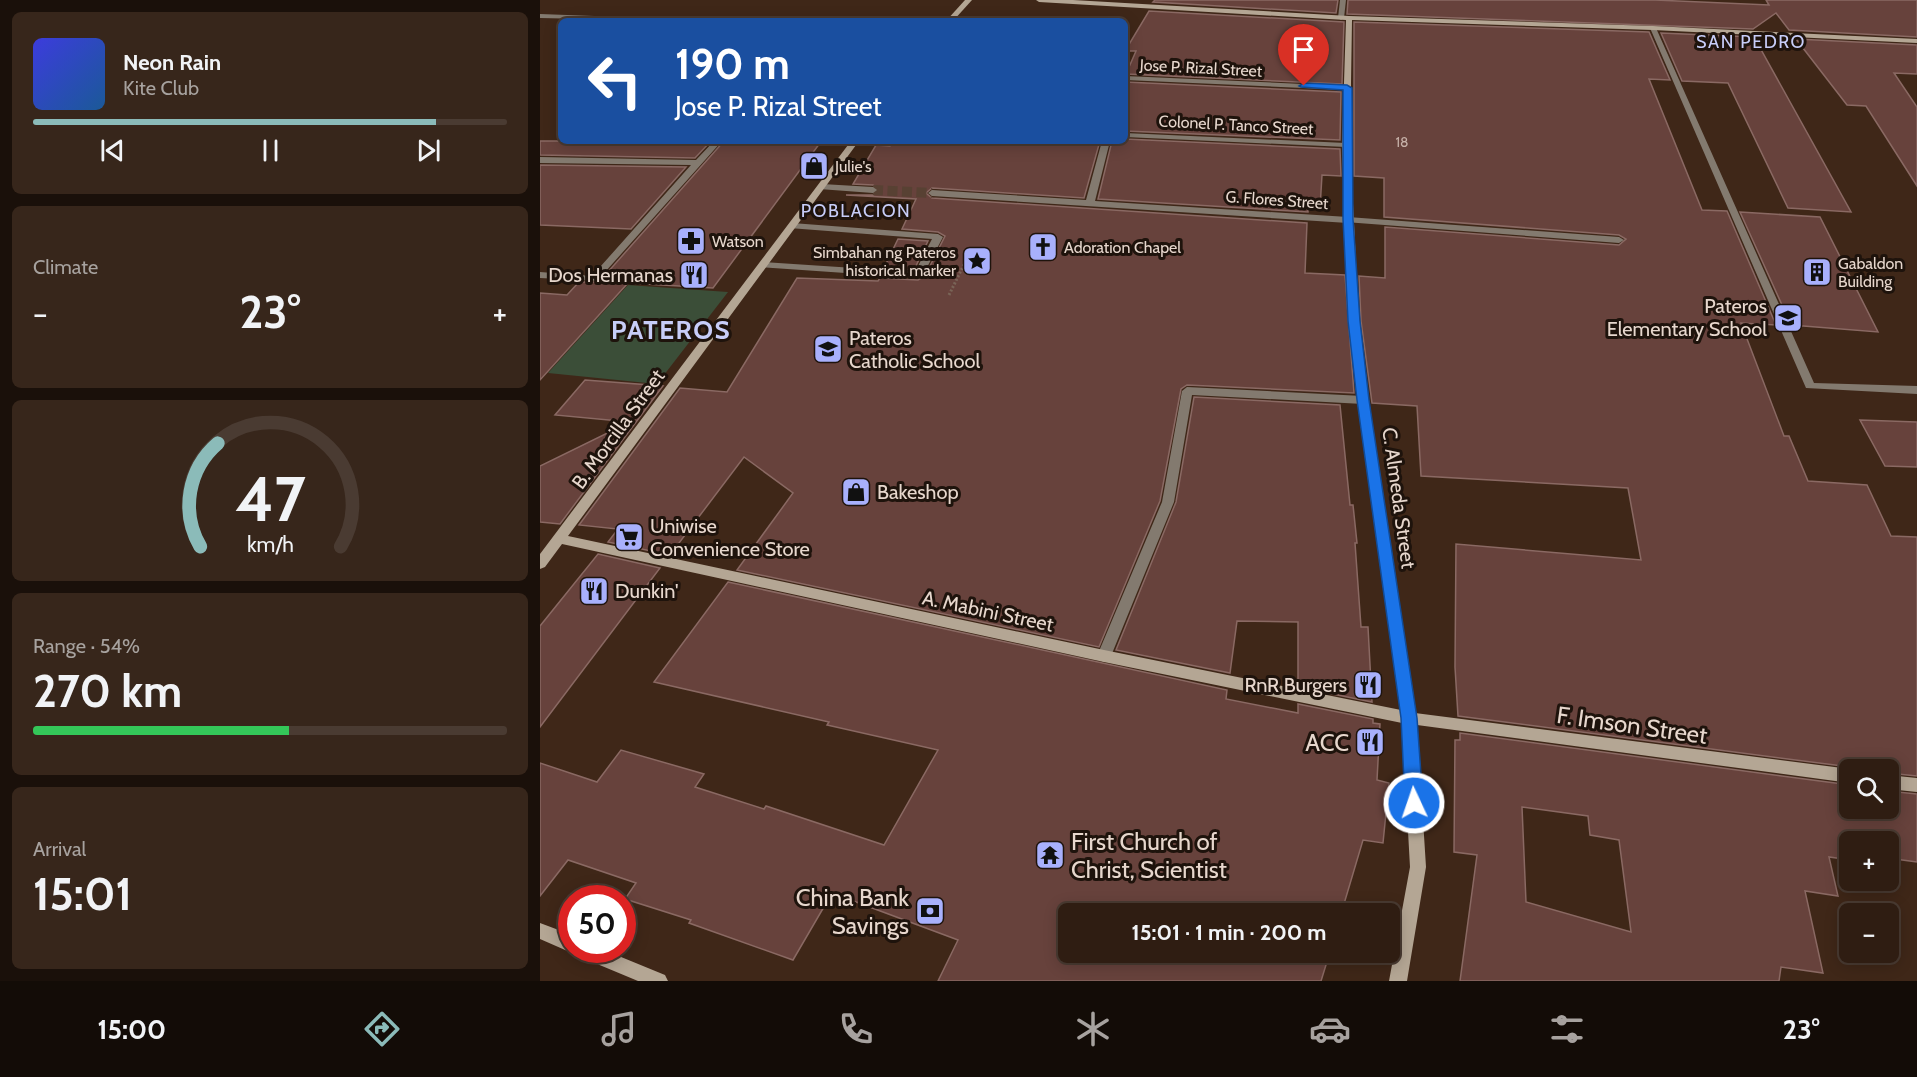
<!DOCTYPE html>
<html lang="en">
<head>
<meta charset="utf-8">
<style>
  :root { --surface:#2f1d12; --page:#37261b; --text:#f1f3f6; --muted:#a7a29f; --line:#4a3b32; --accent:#8bbbb9 }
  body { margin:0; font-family:Cabin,sans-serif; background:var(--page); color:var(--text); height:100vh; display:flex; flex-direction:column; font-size:22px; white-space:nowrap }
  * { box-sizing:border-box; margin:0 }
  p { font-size:20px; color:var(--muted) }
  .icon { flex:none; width:33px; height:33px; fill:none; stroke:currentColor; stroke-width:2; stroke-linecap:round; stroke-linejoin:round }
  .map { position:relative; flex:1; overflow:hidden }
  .side { display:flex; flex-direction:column; gap:12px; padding:12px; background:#1a100a; width:540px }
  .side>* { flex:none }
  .banner { position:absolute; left:18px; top:18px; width:570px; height:126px; border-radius:9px; box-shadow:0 3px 15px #0003,0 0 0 2px var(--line); background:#1a4fa0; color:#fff; overflow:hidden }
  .tools { position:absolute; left:1299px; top:759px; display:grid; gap:12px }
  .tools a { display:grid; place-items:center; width:60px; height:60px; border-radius:9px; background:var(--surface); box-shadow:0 3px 15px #0003,0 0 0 2px var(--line); font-size:30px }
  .speed { position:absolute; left:18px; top:885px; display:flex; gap:12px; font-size:30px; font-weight:700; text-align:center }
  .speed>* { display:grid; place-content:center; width:78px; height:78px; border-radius:50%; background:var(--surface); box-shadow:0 3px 15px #0003,0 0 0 2px var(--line); line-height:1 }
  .speed .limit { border:9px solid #d22; background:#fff; color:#111 }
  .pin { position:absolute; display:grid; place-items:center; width:51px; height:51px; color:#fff; margin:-62px -26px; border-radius:50% 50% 50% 0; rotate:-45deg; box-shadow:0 0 6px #0007 }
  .pin .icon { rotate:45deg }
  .me { position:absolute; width:66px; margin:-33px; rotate:357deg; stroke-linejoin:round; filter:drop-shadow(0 0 4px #0008) }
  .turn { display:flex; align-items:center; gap:21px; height:126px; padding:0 18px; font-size:27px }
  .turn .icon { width:78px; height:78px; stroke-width:2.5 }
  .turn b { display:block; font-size:42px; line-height:51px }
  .big { font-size:45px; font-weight:700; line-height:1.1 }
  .side .widget { flex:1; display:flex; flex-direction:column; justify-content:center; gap:9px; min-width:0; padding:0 21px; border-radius:9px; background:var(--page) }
  .side .dial { align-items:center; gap:0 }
  .dial svg { height:156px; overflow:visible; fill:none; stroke:var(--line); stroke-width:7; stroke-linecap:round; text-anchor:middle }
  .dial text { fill:var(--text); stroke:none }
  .song { display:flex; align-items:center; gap:18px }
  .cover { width:72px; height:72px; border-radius:9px; background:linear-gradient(135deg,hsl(240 70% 55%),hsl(210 70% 35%)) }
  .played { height:6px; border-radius:3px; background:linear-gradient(90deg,var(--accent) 85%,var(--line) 85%) }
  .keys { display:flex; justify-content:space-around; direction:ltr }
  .heat { display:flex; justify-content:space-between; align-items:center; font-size:33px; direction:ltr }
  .charge { height:9px; border-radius:4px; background:linear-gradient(90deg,#34c759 54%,var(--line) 0) }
  .trip { position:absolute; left:518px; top:903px; width:342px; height:60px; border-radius:9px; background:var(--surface); box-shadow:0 3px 15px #0003,0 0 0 2px var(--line); font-weight:700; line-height:60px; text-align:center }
  .tabs { display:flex; height:96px; justify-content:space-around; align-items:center; background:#130c07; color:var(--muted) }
  .tabs .icon { width:42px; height:42px }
  .tabs .on { color:var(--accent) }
  .tabs b { font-size:27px; color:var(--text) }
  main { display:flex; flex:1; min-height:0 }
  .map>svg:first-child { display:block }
  .green { fill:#3b4e38 }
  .building { fill:#67423c; stroke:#8a6963; stroke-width:1.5; fill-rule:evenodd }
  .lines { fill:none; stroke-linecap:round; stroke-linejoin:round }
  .street-tunnel { stroke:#584133; stroke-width:10; stroke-dasharray:10 4.5; stroke-linecap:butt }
  .path { stroke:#796457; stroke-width:3; stroke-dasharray:2 2; stroke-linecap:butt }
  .lane { fill:#837a6f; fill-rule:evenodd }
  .street { fill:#837a6f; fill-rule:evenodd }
  .secondary { fill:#b4a694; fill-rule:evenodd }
  .route { fill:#1a73e8; stroke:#114b97; stroke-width:1.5 }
  .labels { text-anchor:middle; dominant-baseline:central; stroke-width:6; stroke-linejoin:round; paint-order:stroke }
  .far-number-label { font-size:14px; fill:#c7b2a9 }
  .far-street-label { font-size:16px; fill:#e7d7cd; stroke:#1e130c }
  .far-poi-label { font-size:16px; fill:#e7d7cd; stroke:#1e130c; text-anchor:start }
  .far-neighbourhood-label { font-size:18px; letter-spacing:1.5px; fill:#c7cdf8; stroke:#1e130c }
  .poi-label { font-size:20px; fill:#e7d7cd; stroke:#1e130c; text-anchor:start }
  .street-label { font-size:20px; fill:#e7d7cd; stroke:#1e130c }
  .near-street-label { font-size:24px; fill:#e7d7cd; stroke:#1e130c }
  .near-poi-label { font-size:24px; fill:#e7d7cd; stroke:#1e130c; text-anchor:end }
  .district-label { font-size:26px; font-weight:bold; letter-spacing:1.5px; fill:#c7cdf8; stroke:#1e130c }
</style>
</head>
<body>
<main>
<section class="side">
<div class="widget">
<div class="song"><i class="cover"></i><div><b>Neon Rain</b><p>Kite Club</p></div></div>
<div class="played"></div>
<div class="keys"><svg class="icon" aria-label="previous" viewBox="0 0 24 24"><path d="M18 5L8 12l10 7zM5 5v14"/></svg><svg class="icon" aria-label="pause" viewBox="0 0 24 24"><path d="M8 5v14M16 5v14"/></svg><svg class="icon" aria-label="next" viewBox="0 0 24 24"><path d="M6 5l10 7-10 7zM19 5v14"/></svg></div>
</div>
<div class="widget"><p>Climate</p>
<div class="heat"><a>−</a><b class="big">23°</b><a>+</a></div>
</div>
<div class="widget dial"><svg viewBox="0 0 100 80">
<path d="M14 69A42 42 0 1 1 86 69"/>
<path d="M14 69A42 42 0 0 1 23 16" stroke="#8bbbb9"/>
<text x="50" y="56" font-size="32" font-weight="700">47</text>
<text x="50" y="72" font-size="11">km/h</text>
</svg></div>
<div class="widget"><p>Range · 54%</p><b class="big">270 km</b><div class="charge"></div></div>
<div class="widget"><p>Arrival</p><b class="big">15:01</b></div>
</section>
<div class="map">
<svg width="1377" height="981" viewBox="0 0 1377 981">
  <rect width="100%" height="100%" fill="#3f2718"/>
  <polygon class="green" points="88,285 188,292 117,384 8,373"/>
  <g class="building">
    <polygon points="615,0 798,0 796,13 613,2"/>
    <polygon points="808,0 1115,0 1229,5 1226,0 1377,0 1377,37 1249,30 1236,13 1213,29 807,14"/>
    <polygon points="609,11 804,22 802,84 586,74 596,51 585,51"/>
    <polygon points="814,22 1109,32 1130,80 1109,79 1162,210 1187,211 1236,325 1201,323 1244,436 1249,436 1268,481 1327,485 1351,536 1377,537 1377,776 1348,773 1348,770 1312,770 1310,767 918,716 915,667 916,544 1101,560 1088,488 881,476 877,406 832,403 821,321 819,276 845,278 845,227 1079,245 1086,239 1079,235 844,217 844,178 814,176"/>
    <polygon points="1121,33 1214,37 1311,212 1248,208 1188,83 1142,81"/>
    <polygon points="1256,39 1377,45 1377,74 1354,73 1377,107 1377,186 1326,106 1307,105"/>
    <polygon points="585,82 801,92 800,140 585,131"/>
    <polygon points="585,139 800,149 801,176 782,175 780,208 768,207 768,212 558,199 572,141"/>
    <polygon points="0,141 171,141 155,158 0,155"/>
    <polygon points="184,141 280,143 173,288 88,283 0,380 0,293 27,295 39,282 59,282"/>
    <polygon points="353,141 560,141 544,198 392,188 386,193 392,198 767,223 765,273 805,275 814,393 647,385 641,389 620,501 559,647 197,570 253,493 204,457 130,555 68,542 78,529 39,525 140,388 187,392 257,278 338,281 340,278 378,280 385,276 405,236 398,232 362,229 376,199 306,195 333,195 338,192 338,188 333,185 313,184 336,145 350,146"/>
    <polygon points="0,165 146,167 91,229 0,225"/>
    <polygon points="1200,212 1280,217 1338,332 1251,325"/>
    <polygon points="358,239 388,241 374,270 344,268"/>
    <polygon points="45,380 123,386 20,524 0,522 0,466 90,422 15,415"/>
    <polygon points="654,397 800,405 810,505 813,505 817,543 815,543 821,627 828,627 832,702 758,687 758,622 697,621 690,673 576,650 636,502"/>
    <polygon points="1320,420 1377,422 1377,467 1345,466"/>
    <polygon points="58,554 120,568 0,727 0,626"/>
    <polygon points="188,582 687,690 686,699 758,713 758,704 833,719 833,723 840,724 837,780 849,783 843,843 823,840 801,914 528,914 528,952 790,952 781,981 398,981 418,940 292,893 253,960 149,923 151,920 85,899 96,883 28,860 0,896 0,763 57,782 81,750 164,774 155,787 224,809 226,806 344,845 398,750 287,725 289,722 114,682"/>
    <path d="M 920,733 L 1310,785 L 1310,808 L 1348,808 L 1348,791 L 1377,794 L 1377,862 L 1348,858 L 1348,842 L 1310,842 L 1310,860 L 1289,857 L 1298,896 L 1265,891 L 1283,973 L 1241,967 L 1239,981 L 920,981 L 937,855 L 914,852 L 915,740 L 920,740 ZM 982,807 L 1048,816 L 1050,835 L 1079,840 L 1091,932 L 986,902 Z"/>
  </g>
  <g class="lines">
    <polyline class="street-tunnel" points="333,190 392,193"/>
    <polyline class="path" points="409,295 432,248"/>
    <g class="lane">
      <polygon points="800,0 806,0 804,18 801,20 798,18"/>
      <polygon points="0,14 136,19 139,21 0,18"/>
      <polygon points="1111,27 1116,28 1274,383 1377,386 1377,394 1266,388 1110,28"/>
      <polygon points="174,141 182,141 57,281 0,278 0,272 52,276 151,165 0,163 0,157 156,160"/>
      <polygon points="808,217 1079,237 1084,240 1079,243 805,222 805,218"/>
      <polygon points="252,223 398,234 403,237 383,275 378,278 220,267 220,263 223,262 375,272 392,239 249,228 249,224"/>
      <polygon points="647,387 823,396 829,400 823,404 652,395 634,502 571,656 569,660 564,662 559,660 557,656 622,502 642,391"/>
    </g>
    <g class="street">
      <polygon points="585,76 807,86 811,88 807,90 585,80"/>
      <polygon points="585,133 806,143 810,145 806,147 585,137"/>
      <polygon points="562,141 570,141 555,201 808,217 813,220 808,223 392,196 388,193 392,190 546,200"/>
      <polygon points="282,184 333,187 337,190 333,193 279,189 278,187"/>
    </g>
    <g class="secondary">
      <polygon points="425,0 432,0 413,21 406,21"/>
      <polygon points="496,0 533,0 809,16 1113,26 1377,39 1377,43 1113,30 812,20 810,145 819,321 829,400 875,713 1310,769 1310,783 877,725 886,867 867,981 849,981 870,867 862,723 564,662 22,544 5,567 0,569 0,554 311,141 319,141 28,536 564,650 861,710 817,400 809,321 802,145 806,20 499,2"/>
      <polygon points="1348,775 1377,778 1377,792 1348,789"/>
      <polygon points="0,923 32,935 32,950 64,950 125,975 128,981 98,981 38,956 36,951 32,953 0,939"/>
    </g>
  </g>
  <polygon class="route" points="764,83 807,85 812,88 813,219 820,321 829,400 877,718 883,803 880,809 874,811 868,809 865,803 861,718 817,400 808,321 803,219 803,90 761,87 759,86"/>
  <defs>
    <g id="shop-square" transform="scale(1.5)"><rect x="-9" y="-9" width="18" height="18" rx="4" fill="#a8b0fc" stroke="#1e130c"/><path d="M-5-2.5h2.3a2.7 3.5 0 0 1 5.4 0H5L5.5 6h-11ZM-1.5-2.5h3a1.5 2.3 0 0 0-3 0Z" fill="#111"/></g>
    <g id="pharmacy-square" transform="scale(1.5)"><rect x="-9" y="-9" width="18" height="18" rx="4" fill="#a8b0fc" stroke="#1e130c"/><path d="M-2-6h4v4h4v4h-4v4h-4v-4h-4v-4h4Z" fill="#111"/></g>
    <g id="church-square" transform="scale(1.5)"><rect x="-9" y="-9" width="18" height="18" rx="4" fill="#a8b0fc" stroke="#1e130c"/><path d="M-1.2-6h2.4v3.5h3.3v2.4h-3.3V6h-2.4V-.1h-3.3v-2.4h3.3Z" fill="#111"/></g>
    <g id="sight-square" transform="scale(1.5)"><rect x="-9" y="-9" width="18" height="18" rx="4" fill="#a8b0fc" stroke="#1e130c"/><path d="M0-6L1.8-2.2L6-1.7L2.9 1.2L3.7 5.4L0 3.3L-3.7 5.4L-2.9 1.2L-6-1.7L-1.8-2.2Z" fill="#111"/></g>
    <g id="building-square" transform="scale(1.5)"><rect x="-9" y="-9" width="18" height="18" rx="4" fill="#a8b0fc" stroke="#1e130c"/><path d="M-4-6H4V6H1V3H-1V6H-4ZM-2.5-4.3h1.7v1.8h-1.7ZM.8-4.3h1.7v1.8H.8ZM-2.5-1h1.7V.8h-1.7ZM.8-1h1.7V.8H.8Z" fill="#111"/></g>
    <g id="restaurant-square" transform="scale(1.5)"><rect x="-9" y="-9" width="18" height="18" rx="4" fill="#a8b0fc" stroke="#1e130c"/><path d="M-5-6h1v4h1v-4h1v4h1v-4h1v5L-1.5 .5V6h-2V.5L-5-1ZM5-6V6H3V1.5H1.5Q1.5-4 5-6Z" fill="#111"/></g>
    <g id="school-square" transform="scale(1.5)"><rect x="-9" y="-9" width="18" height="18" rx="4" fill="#a8b0fc" stroke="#1e130c"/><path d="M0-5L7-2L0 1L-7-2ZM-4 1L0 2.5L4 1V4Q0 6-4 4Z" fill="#111"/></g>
    <g id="supermarket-square" transform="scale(1.5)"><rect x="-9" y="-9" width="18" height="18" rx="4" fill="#a8b0fc" stroke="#1e130c"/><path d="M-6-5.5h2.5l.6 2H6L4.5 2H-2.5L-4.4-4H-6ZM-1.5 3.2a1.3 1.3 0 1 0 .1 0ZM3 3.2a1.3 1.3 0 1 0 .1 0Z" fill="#111"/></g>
    <g id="temple-square" transform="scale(1.5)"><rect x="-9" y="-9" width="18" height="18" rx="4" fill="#a8b0fc" stroke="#1e130c"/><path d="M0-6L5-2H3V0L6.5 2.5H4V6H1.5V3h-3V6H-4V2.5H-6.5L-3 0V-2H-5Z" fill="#111"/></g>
    <g id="bank-square" transform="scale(1.5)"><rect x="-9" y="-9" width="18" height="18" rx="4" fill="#a8b0fc" stroke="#1e130c"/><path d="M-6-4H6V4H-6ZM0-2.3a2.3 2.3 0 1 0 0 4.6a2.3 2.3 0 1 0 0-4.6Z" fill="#111"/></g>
  </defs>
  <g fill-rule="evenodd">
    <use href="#shop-square" x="274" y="166"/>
    <use href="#pharmacy-square" x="151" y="241"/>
    <use href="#church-square" x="503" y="247"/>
    <use href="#sight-square" x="437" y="261"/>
    <use href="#building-square" x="1277" y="272"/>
    <use href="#restaurant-square" x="154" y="275"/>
    <use href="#school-square" x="1248" y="318"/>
    <use href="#school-square" x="288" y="349"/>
    <use href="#shop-square" x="316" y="492"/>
    <use href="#supermarket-square" x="89" y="537"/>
    <use href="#restaurant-square" x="54" y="591"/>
    <use href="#restaurant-square" x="828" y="685"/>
    <use href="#restaurant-square" x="830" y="742"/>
    <use href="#temple-square" x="510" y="855"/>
    <use href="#bank-square" x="390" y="911"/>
  </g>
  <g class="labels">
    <g class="far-number-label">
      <text x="862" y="142">18</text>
    </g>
    <g class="far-street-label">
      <text transform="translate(661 68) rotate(3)">Jose P. Rizal Street</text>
      <text transform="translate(696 125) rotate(3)">Colonel P. Tanco Street</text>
      <text transform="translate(737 200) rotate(4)">G. Flores Street</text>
    </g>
    <g class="far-poi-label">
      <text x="295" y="166">Julie's</text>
      <text x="172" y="241">Watson</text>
      <text x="524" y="247">Adoration Chapel</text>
      <text x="416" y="252" text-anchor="end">Simbahan ng Pateros<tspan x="416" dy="18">historical marker</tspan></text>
      <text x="1298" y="263">Gabaldon<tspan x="1298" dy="18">Building</tspan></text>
    </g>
    <g class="far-neighbourhood-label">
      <text x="1211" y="42">SAN PEDRO</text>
      <text x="316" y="211">POBLACION</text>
    </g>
    <g class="poi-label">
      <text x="133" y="275" text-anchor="end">Dos Hermanas</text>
      <text x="1227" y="306" text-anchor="end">Pateros<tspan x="1227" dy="23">Elementary School</tspan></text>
      <text x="309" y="338">Pateros<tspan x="309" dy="23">Catholic School</tspan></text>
      <text x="337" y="492">Bakeshop</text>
      <text x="110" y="526">Uniwise<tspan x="110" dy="23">Convenience Store</tspan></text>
      <text x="75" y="591">Dunkin'</text>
      <text x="807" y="685" text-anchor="end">RnR Burgers</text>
    </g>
    <g class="street-label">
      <text transform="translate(78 429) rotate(-54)">B. Morcilla Street</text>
      <text transform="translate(859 498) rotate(82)">C. Almeda Street</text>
      <text transform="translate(448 611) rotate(12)">A. Mabini Street</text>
    </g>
    <g class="near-street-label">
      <text transform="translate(1092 725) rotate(8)">F. Imson Street</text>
    </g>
    <g class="near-poi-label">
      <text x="809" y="742">ACC</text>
      <text x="531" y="841" text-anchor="start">First Church of<tspan x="531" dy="28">Christ, Scientist</tspan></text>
      <text x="369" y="897">China Bank<tspan x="369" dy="28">Savings</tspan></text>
    </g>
    <g class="district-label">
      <text x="131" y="330">PATEROS</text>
    </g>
  </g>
</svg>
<div class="tools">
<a><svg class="icon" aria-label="search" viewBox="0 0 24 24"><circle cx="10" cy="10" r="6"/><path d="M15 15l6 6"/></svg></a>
<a>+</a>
<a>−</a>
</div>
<div class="speed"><div class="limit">50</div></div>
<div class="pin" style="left:764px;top:86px;background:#d93025"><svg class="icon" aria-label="arrive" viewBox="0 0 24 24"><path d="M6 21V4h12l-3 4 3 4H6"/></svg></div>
<svg class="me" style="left:874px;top:803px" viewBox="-20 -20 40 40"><circle r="17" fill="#1a73e8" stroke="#fff" stroke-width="3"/><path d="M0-11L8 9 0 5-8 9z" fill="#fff"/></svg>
<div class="trip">15:01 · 1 min · 200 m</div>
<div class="banner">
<div class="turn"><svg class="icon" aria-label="left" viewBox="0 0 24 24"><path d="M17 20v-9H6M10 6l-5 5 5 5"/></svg><div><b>190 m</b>Jose P. Rizal Street</div></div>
</div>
</div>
</main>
<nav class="tabs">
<b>15:00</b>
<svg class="icon on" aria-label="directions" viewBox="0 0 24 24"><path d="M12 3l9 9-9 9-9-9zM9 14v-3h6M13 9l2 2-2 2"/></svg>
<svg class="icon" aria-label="music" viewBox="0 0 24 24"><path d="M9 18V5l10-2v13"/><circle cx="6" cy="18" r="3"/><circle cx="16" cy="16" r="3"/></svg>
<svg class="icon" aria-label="phone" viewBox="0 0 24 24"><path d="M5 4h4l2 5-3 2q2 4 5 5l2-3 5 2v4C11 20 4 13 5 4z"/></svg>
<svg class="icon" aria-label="climate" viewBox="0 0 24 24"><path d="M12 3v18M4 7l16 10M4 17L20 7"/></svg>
<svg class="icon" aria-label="car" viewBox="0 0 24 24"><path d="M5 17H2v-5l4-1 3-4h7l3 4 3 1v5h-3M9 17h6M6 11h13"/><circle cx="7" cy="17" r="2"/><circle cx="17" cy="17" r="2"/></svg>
<svg class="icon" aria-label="filters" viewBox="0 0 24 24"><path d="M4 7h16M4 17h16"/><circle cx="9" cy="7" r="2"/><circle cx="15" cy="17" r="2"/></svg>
<b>23°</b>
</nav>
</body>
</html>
